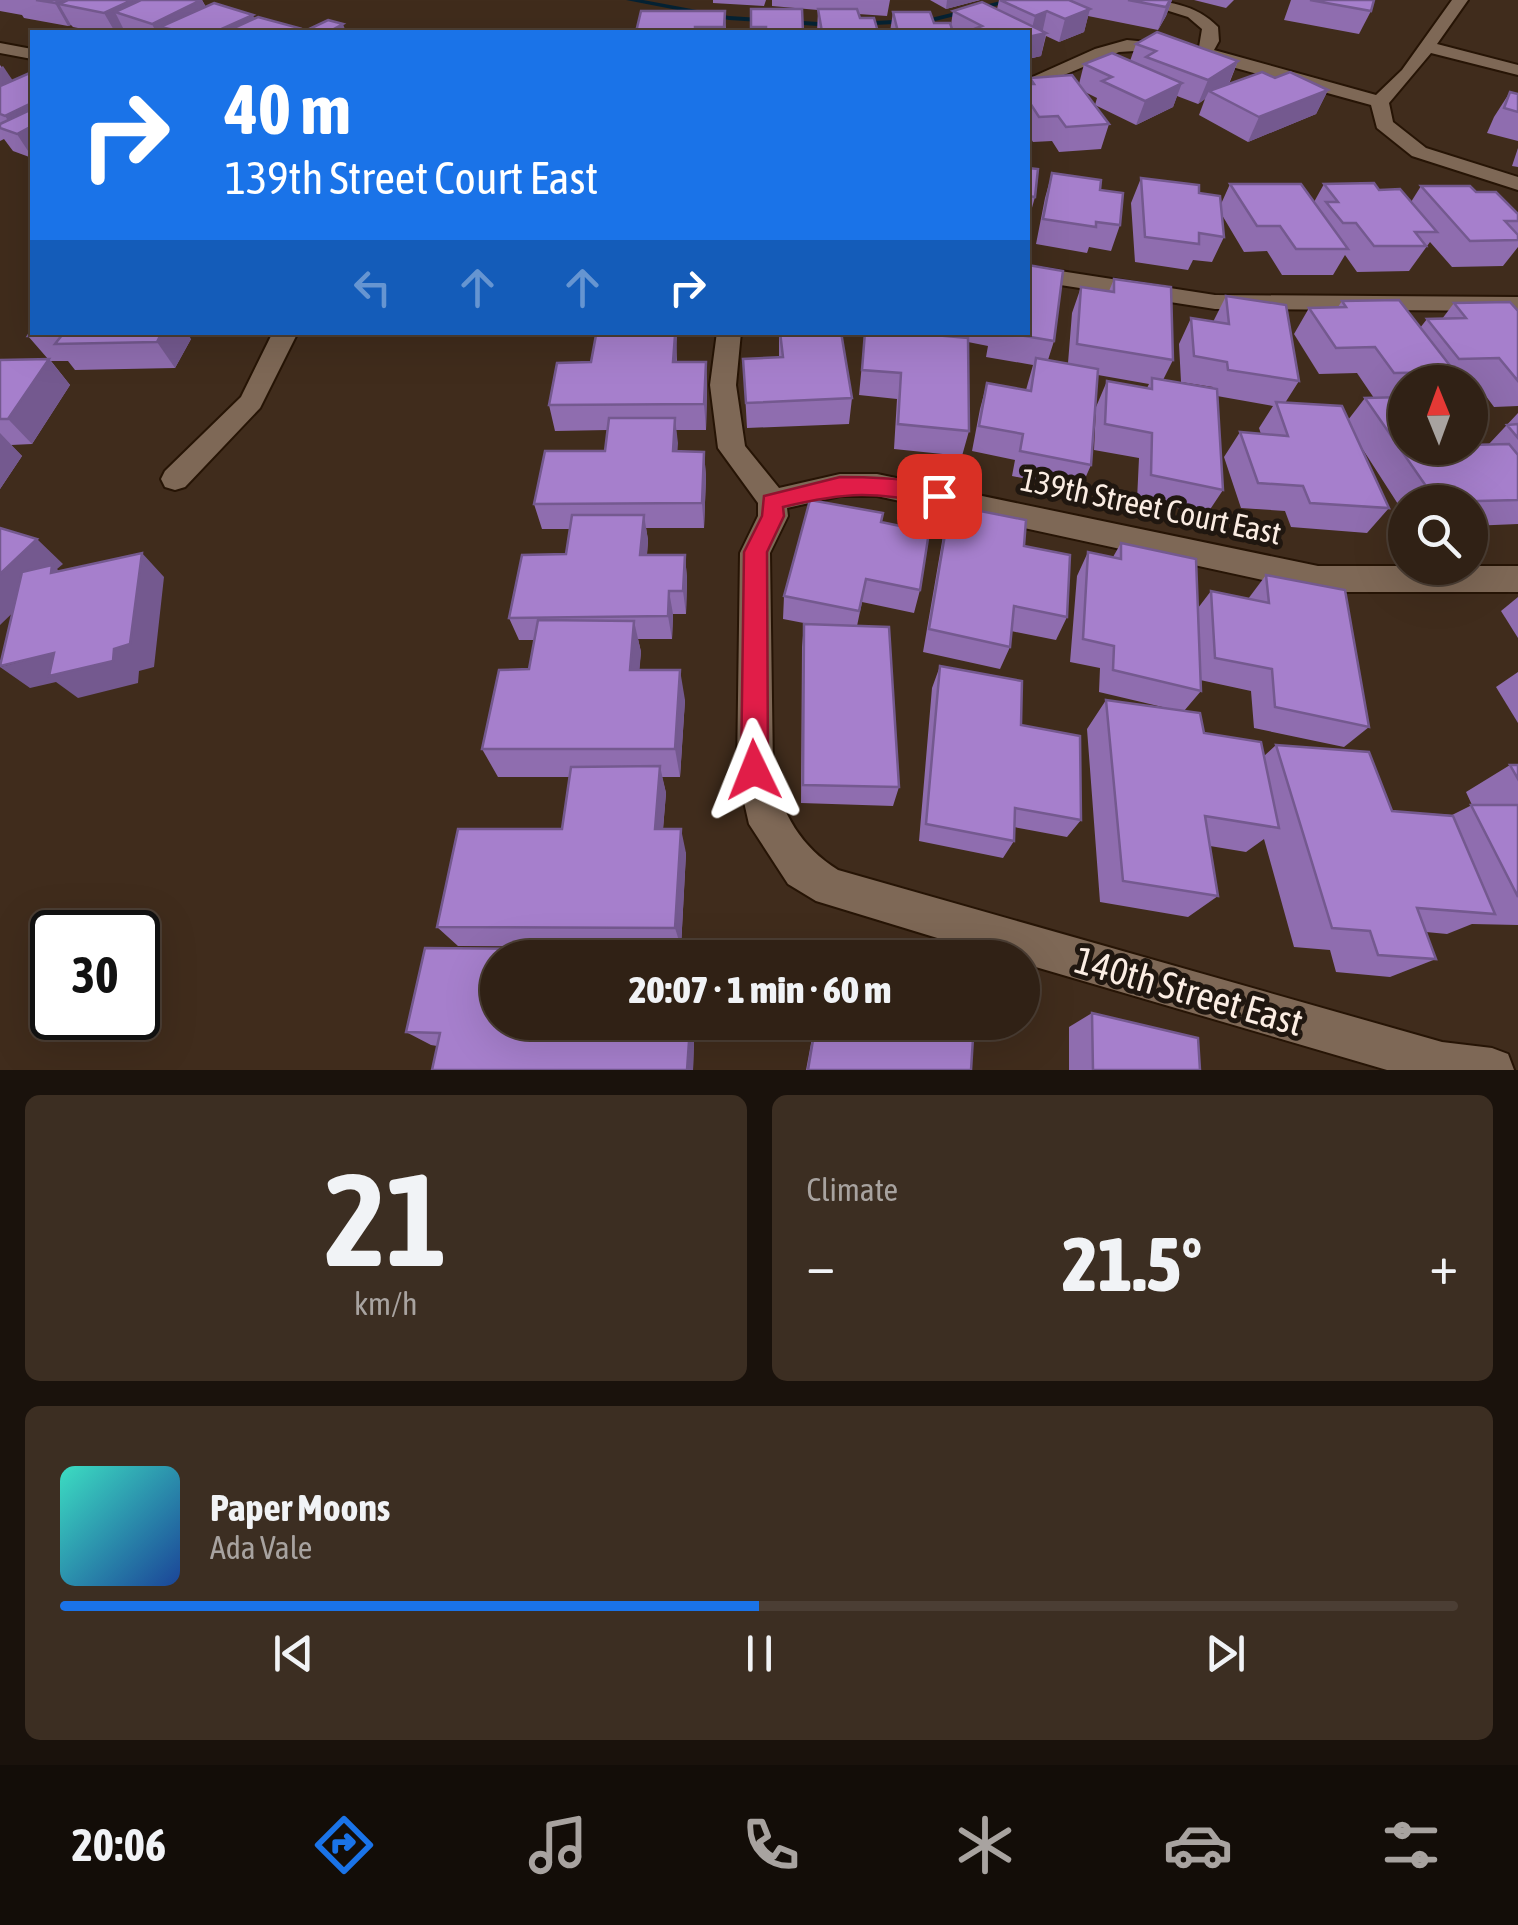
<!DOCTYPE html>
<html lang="en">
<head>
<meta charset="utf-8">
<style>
  :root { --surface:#302115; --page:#3c2e22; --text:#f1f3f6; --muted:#a8a3a0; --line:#4b3e34; --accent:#1a73e8 }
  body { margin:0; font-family:"Asap Condensed",sans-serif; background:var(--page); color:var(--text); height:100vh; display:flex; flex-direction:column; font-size:38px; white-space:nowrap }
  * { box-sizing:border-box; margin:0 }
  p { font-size:32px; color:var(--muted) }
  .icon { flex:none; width:55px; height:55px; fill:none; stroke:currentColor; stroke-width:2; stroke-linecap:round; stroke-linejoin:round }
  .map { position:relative; height:1070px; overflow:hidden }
  .panel { display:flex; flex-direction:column; gap:25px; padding:25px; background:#1a120c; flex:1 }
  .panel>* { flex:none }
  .banner { position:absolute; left:30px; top:30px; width:1000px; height:305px; border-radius:0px; box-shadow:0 10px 40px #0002,0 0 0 2px var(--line); background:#1a73e8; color:#fff; overflow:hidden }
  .needle { width:65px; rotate:359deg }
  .tools { position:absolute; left:1388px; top:365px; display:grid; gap:20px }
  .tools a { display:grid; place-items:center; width:100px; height:100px; border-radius:50%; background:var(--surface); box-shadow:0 10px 40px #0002,0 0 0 2px var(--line); font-size:50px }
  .speed { position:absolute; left:30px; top:910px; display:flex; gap:20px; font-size:50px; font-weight:700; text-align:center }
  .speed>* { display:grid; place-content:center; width:130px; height:130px; border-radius:50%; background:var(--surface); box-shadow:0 10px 40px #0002,0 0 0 2px var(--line); line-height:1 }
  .speed .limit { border:5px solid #111; border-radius:15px; background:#fff; color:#111 }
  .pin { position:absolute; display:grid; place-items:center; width:85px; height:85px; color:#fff; margin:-42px; border-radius:20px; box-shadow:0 5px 15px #0006 }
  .me { position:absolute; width:110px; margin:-55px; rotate:358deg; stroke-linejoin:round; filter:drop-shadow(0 0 8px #0008) }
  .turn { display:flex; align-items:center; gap:35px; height:210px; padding:0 30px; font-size:45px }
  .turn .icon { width:130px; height:130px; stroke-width:2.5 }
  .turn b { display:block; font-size:70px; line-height:85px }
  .lanes { display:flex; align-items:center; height:95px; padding:0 30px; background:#0003; justify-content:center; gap:50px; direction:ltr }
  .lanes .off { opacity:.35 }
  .big { font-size:75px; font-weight:800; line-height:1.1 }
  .panel .widget { flex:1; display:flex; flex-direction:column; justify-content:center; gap:15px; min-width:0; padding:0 35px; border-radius:15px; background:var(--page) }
  .panel .dial { align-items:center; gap:0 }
  .dial b { font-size:130px; line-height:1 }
  .song { display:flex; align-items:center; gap:30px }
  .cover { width:120px; height:120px; border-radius:15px; background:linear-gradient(135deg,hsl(170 70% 55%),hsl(220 70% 35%)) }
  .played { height:10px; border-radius:5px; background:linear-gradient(90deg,var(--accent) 50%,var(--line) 50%) }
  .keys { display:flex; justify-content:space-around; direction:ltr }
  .heat { display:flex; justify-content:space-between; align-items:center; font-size:55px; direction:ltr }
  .panel .tiles { flex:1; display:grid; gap:25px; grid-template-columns:1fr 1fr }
  .widget:last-child { grid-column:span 2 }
  .trip { position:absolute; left:480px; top:940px; width:560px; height:100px; border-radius:50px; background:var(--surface); box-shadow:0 10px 40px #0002,0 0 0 2px var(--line); font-weight:800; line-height:100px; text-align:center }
  .tabs { display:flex; height:160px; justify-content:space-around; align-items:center; background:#130d08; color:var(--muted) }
  .tabs .icon { width:70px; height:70px }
  .tabs .active { color:var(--accent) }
  .tabs b { font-size:45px; color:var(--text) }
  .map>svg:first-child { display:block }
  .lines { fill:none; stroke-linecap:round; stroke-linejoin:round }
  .stream { fill:#052233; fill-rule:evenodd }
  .minor-casing { stroke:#261405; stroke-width:4 }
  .minor { fill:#7e6856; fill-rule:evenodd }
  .wall { fill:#8f6daf; fill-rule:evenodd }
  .shaded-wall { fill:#74598f }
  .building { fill:#a67fcc; stroke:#74598f; stroke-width:2.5 }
  .route { fill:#e11d48; stroke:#92132f; stroke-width:2.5 }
  .labels { text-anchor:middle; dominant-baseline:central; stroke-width:10; stroke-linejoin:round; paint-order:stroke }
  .street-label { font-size:32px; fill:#fbede3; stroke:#201710 }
  .near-street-label { font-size:38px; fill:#fbede3; stroke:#201710 }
</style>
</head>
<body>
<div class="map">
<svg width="1518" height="1070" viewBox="0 0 1518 1070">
  <rect width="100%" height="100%" fill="#402c1c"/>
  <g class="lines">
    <g class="stream">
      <polygon points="626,0 643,0 729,16 833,23 837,25 833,27 729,20"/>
      <polygon points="1005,0 1019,0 931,22 856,26 852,24 856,22 931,18"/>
    </g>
    <g class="minor-casing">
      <g id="minor">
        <path d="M 1134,0 C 1165,0 1196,4 1218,27 L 1219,41 L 1214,50 L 1376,95 L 1402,70 L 1452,0 L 1468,0 L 1437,44 L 1518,65 L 1518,75 L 1431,53 L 1389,103 L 1393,122 L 1426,148 L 1518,177 L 1518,190 L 1412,156 L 1377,128 L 1371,105 L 1181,53 L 1151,50 L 1119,52 L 1028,90 L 1028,79 L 1095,49 L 1127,40 L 1199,47 L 1202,29 L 1188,17 Z"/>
        <polygon points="0,43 32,49 32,59 0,53"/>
        <polygon points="1028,266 1215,295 1518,297 1518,311 1215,309 1028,280"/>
        <polygon points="273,332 298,332 260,408 185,487 175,490 165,487 161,479 165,471 241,397"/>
        <path d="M 717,332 L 741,332 L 736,385 L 745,446 L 779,488 L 840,474 L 877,474 L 1318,566 L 1518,566 L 1518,592 L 1318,592 L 877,496 L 840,496 L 787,508 L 788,516 L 770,553 L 773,771 C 781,813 801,847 838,870 L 1442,1042 L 1492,1048 L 1508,1054 L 1514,1070 L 1387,1070 L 1022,963 L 1022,958 L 1003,958 L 816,901 L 788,884 L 749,824 L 737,771 L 740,553 L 758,516 L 758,503 L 718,448 L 710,385 Z"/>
      </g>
    </g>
    <use href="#minor" class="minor"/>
  </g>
  <g class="wall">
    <polygon points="0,0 202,0 206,7 255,19 301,32 98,32 73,27 71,25 68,26 24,18 22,15 0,11"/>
    <polygon points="713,0 766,0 764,6 713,3"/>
    <polygon points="772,0 890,0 887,16 858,14 860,18 878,32 817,32 818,10 772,6"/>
    <polygon points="930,0 980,0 946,9"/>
    <polygon points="999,0 1172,0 1166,16 1158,30 1088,16 1084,32 1059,42 1046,36 1041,56 1028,59 1028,32 890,32 893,12 934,23 951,25 953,11 997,9"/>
    <polygon points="1194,0 1234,0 1226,8"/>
    <polygon points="1291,0 1374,0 1371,11 1359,34 1284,20"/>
    <polygon points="751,9 803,32 751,32"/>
    <polygon points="725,11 726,32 636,32"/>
    <path d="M 1136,44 L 1238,61 L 1229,84 L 1275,78 L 1328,90 L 1316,114 L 1248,142 L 1199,115 L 1205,99 L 1198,104 L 1177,96 L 1173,107 L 1136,125 L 1095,105 L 1109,124 L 1101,149 L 1059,152 L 1052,141 L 1033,142 L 1028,134 L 1028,84 L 1030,78 L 1079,84 L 1084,64 L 1130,61 ZM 1085,92 L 1097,98 L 1095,105 Z"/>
    <polygon points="0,65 13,81 32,72 32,158 13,151 4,139 0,141"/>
    <polygon points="1510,92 1518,94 1518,141 1487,133 1494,117"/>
    <polygon points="1518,148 1518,167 1512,166"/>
    <polygon points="1028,168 1035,197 1028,222"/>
    <polygon points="1052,173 1100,190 1120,225 1111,251 1089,247 1087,253 1036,244 1045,198"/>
    <polygon points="1141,178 1199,193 1221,204 1230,184 1314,202 1324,184 1379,190 1411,202 1421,186 1476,192 1518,214 1518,247 1503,266 1452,267 1430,242 1409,271 1357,272 1345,255 1333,275 1282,275 1267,251 1244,252 1222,215 1224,237 1212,262 1193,260 1188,270 1135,262 1131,203"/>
    <polygon points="1114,279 1173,360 1163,380 1213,389 1213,387 1181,382 1179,344 1191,318 1213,322 1226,296 1299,381 1285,403 1348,420 1365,398 1374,398 1357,373 1319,374 1294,334 1309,308 1338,307 1342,301 1420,328 1427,319 1442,319 1454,303 1518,311 1518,406 1494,407 1477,384 1405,382 1405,448 1489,444 1518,413 1518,524 1470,526 1470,502 1405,502 1405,515 1360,445 1389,508 1367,533 1291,527 1285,511 1241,508 1224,457 1240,432 1261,434 1259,428 1273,406 1217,396 1223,490 1207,514 1137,500 1139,458 1094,450 1096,407 1107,381 1147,388 1149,384 1098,375 1091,465 1080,490 1012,476 1015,460 972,451 980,409 987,383 1026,390 1033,365 986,357 988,346 968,342 969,431 962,456 894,449 897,399 859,395 865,332 939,332 938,336 966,338 968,332 1028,332 1054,341 1048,360 1068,363 1072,313 1081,287 1109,291"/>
    <polygon points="32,330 191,339 175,368 75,370 68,361 51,361 70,385 32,444 11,445 22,456 0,489 0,360 48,359 28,336"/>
    <polygon points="613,332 677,332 676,344 677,362 706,362 707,388 706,430 676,430 677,451 704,452 706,477 704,528 646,528 648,540 647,555 685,555 687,579 686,614 673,614 672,639 638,639 641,652 639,670 685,700 680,777 662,777 666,793 663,829 686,853 681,947 458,946 437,927 562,829 569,777 498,777 482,749 529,669 534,640 519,640 509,618 566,554 570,529 542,529 534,504 605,451 608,430 555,431 549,405 591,362 613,335"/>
    <polygon points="779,332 841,332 852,398 849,424 747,428 743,359 779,357"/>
    <polygon points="950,505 1024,546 1067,617 1056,640 1011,631 1010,647 1000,669 923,652 944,530"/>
    <polygon points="881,522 920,590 914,613 862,602 857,626 899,787 893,806 801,803 802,647 804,624 809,624 783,619 784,596"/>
    <polygon points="1121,543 1198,608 1211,591 1248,599 1266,575 1369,727 1344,747 1254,728 1251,691 1200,680 1201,691 1184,711 1204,733 1264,756 1276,745 1392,811 1452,815 1472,805 1466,792 1510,765 1518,765 1518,925 1472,924 1447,934 1426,932 1436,959 1390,977 1336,972 1330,950 1294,947 1264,839 1246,852 1210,846 1218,896 1188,917 1100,902 1087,729 1106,700 1171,709 1099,692 1100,668 1070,662 1077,576 1088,552 1113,557"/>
    <polygon points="1518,597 1518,638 1501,611"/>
    <polygon points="940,666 1021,725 1081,820 1067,837 1014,827 1014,841 1003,858 919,841 932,688"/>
    <polygon points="1518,672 1518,723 1496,687"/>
    <polygon points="1092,1013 1200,1070 1069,1070 1069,1027"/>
    <polygon points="498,1022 537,1022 536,1026 690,1027 694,1040 693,1070 432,1070 437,1046 431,1045 406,1032"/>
    <polygon points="815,1022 974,1022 971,1070 806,1070"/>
  </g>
  <g class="shaded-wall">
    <polygon points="62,0 117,0 59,4 71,25 68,26 55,3"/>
    <polygon points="132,0 169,0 115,12 125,32 115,32 104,13"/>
    <polygon points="202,0 213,22 160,27 163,32 156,32 152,24"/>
    <polygon points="947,0 980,0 946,9"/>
    <polygon points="1170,0 1172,0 1166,16 1158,30 1166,7"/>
    <polygon points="1090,9 1084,32 1059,42 1065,19"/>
    <polygon points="1047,11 1042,34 1046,33 1041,56 1028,59 1028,37 1030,36 1035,16"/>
    <polygon points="253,15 261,32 215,32"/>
    <polygon points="343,24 346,32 334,29"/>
    <polygon points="1238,61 1228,85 1209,91 1205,99 1198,104 1208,80"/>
    <polygon points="3,66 19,90 0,100 0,68"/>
    <polygon points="1182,83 1173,107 1136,125 1145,101"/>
    <polygon points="1328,90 1316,114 1248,142 1259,117"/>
    <polygon points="32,103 32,157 5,116"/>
    <polygon points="162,332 187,332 191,339 175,368 157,342"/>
    <polygon points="673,332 677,332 676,388 673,362"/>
    <polygon points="49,359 70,385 32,444 8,419"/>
    <polygon points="706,362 707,388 706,430 704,404"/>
    <polygon points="675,418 678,443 676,477 673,451"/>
    <polygon points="0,433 22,456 0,489"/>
    <polygon points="704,452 706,477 704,528 702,503"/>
    <polygon points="644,515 648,540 645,579 640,555"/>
    <polygon points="37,539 63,564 57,569 78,589 52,575 0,625 0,574"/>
    <polygon points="142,553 164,577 154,667 139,671 138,683 78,698 56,682 30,688 0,667 54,653 114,649"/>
    <polygon points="685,555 687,579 686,614 683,591"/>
    <polygon points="669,591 673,614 672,639 668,616"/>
    <polygon points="634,621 641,652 637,700 630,670"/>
    <polygon points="680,670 685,700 680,777 675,749"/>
    <polygon points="660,766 666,793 661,853 655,829"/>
    <polygon points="681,829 686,853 681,947 675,928"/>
    <polygon points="529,949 537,958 528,958"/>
    <polygon points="518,1022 537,1022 534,1039 517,1026"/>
    <polygon points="690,1027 694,1040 693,1070 687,1070"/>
  </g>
  <g class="building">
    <polygon points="36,0 62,0 55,3"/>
    <polygon points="68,0 132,0 104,13 59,4"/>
    <polygon points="141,0 201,0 152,24 115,12"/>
    <polygon points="1000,0 1069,0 1090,9 1065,19 1047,11 1035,16"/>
    <polygon points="1128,0 1170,0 1166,7"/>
    <polygon points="1310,0 1374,0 1371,11"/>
    <polygon points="982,2 1046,33 1028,37 1028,32 981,32 974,29 982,26 953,11"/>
    <polygon points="214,3 253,15 215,32 184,32 160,27"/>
    <polygon points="751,9 802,9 803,32 766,32 766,27 751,27"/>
    <polygon points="818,9 857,9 860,18 874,18 878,32 822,32"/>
    <polygon points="641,11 725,11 724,27 695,27 695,32 636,32"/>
    <polygon points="893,12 930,12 934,23 950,23 953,32 898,32"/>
    <polygon points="258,17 299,28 291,32 225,32"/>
    <polygon points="328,20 343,24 334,29 344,32 303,32"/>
    <polygon points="1157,32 1238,61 1208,80 1146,57 1156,51 1136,44"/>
    <polygon points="1112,53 1182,83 1145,101 1102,81 1112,77 1084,64"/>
    <polygon points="32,72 32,103 5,116 0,114 0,86"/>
    <polygon points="1262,72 1275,78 1290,72 1328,90 1259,117 1209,91"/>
    <polygon points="1072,75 1109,124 1066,127 1058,116 1039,117 1028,100 1028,84 1034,84 1030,78"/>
    <polygon points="1510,92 1518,94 1518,112 1504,108"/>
    <polygon points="32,109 32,126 17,134 0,128 0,124"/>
    <polygon points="1028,168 1038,169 1035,197 1028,196"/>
    <polygon points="1052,173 1101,180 1100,190 1123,193 1120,225 1096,222 1096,227 1043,219"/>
    <polygon points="1141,178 1199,185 1199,193 1220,196 1224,237 1199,233 1199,244 1145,237"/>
    <polygon points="1374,183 1379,190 1400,189 1437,232 1415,232 1426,246 1374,246 1356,223 1343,223 1326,202 1338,202 1324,184"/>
    <polygon points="1230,184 1301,184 1348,249 1296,249 1280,226 1257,226"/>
    <polygon points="1421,186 1470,186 1476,192 1496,192 1518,214 1518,221 1505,221 1518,235 1518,240 1470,241"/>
    <polygon points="1028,265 1063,271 1054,341 1002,332 1028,332"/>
    <polygon points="1114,279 1171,287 1173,360 1077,344 1081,287 1114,292"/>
    <polygon points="1226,296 1286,305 1299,381 1228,370 1227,362 1194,356 1191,318 1229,324"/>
    <polygon points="1399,300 1455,372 1394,373 1375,347 1336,348 1309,308 1346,307 1342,301"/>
    <polygon points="1510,302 1518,311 1518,381 1499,358 1459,359 1427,319 1466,318 1454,303"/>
    <polygon points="32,330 32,332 162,332 157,342 55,344 62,335 28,336"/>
    <polygon points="780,332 841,332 852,398 746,403 743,359 783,357"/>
    <polygon points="865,332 900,332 968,338 969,431 898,424 901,373 862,370"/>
    <polygon points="596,335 675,335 673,362 706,362 704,404 549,405 557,363 591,362"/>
    <polygon points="1036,358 1098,369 1091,465 1020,451 1023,434 979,426 987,383 1031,391"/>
    <polygon points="49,359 8,419 0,419 0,360"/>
    <polygon points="1152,378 1217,389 1223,490 1151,475 1152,433 1105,424 1107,381 1152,389"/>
    <polygon points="1405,397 1405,448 1470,448 1470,445 1509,444 1518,455 1518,500 1437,502 1365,398"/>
    <polygon points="1276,402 1342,406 1389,508 1310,503 1303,486 1258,483 1240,432 1288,436"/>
    <polygon points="609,418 675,418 673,451 704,452 702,503 534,504 545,451 605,451"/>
    <polygon points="1518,424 1518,438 1507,425"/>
    <polygon points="810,500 883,513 881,522 929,532 920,590 866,579 859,611 784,596"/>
    <polygon points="950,505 1026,520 1024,546 1070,555 1067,617 1014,606 1010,647 929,629"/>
    <polygon points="572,515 644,515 640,555 685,555 683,591 669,591 668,616 509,618 522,555 566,554"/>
    <polygon points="0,528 37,539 0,574"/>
    <polygon points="1121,543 1196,559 1201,691 1113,670 1114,646 1083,639 1088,552 1121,559"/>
    <polygon points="142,553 130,644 114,649 113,661 49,676 54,653 0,666 22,572 52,565 51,573"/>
    <polygon points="1266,575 1345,590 1369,727 1275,707 1272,669 1215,658 1211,591 1269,603"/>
    <polygon points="538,620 634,621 630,670 680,670 675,749 482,749 499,670 529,669"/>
    <polygon points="804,624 889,627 899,787 803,785"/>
    <polygon points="940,666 1022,681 1021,725 1080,736 1081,820 1015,808 1014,841 926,824"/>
    <polygon points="1106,700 1200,713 1204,733 1261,742 1279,828 1205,816 1218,896 1123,881"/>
    <polygon points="1276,745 1369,752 1392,811 1453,816 1495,914 1417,908 1436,959 1378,955 1370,931 1332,928"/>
    <polygon points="1510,765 1518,765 1518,779"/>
    <polygon points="660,766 655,829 681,829 675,928 437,927 458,829 562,829 571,767"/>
    <polygon points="1471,805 1518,805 1518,897"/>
    <polygon points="425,948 529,949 528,958 498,958 498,1022 518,1022 517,1026 690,1027 687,1070 432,1070 440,1033 406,1032"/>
    <polygon points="1092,1013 1198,1038 1200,1070 1093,1070"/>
    <polygon points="816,1022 974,1022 971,1070 808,1070"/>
  </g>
  <path class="route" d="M 840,477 C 863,477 937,477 950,496 L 939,504 C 872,492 850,491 783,507 L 784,516 L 767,552 L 768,770 L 764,780 L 754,784 L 745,780 L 741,770 L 744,552 L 762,516 L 764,496 Z"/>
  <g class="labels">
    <g class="street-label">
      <text transform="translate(1151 506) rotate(12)">139th Street Court East</text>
    </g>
    <g class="near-street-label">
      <text transform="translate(1189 991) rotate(16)">140th Street East</text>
    </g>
  </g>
</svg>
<div class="tools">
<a><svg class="needle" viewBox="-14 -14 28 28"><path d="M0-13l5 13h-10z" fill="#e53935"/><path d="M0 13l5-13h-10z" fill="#a8a3a0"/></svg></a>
<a><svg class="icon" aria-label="search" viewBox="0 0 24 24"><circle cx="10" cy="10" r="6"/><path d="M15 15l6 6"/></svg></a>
</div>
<div class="speed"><div class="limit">30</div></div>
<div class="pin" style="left:939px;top:496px;background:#d93025"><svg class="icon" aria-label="arrive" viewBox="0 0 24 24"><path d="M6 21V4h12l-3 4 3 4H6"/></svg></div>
<svg class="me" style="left:754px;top:770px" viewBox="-20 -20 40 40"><path d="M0-17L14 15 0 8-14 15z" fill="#e11d48" stroke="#fff" stroke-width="4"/></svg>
<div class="trip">20:07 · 1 min · 60 m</div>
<div class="banner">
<div class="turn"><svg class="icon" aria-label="right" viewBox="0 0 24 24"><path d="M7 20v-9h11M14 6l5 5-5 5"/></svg><div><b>40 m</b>139th Street Court East</div></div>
<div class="lanes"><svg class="icon off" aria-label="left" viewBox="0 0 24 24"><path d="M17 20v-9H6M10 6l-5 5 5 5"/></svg><svg class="icon off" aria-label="ahead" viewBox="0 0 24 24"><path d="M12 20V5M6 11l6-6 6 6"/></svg><svg class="icon off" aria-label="ahead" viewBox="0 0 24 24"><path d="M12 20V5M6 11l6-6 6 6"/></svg><svg class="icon" aria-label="right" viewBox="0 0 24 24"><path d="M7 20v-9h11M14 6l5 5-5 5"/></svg></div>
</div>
</div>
<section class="panel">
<div class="tiles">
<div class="widget dial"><b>21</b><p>km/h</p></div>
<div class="widget"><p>Climate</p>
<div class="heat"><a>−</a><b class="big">21.5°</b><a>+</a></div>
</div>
<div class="widget">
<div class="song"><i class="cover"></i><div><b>Paper Moons</b><p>Ada Vale</p></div></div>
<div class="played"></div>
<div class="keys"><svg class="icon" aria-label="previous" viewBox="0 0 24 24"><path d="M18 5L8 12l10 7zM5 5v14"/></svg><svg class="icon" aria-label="pause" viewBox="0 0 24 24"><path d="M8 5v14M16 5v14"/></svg><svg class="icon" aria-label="next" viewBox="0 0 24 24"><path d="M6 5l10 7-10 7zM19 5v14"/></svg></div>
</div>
</div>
</section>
<nav class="tabs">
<b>20:06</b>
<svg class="icon active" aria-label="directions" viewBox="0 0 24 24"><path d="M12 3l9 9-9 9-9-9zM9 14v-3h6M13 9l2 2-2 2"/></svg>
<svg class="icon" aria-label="music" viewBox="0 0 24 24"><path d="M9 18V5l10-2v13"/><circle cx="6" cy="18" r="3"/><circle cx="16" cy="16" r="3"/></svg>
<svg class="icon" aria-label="phone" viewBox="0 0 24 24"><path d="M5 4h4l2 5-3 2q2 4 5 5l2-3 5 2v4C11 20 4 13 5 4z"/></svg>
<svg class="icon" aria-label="climate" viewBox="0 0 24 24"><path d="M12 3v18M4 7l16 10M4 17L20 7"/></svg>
<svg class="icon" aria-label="car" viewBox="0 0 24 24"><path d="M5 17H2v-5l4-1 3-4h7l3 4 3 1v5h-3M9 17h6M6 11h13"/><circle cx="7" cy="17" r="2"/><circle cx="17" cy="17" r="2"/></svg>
<svg class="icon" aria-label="filters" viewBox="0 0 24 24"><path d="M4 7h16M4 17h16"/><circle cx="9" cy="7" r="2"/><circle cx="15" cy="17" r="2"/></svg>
</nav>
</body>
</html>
